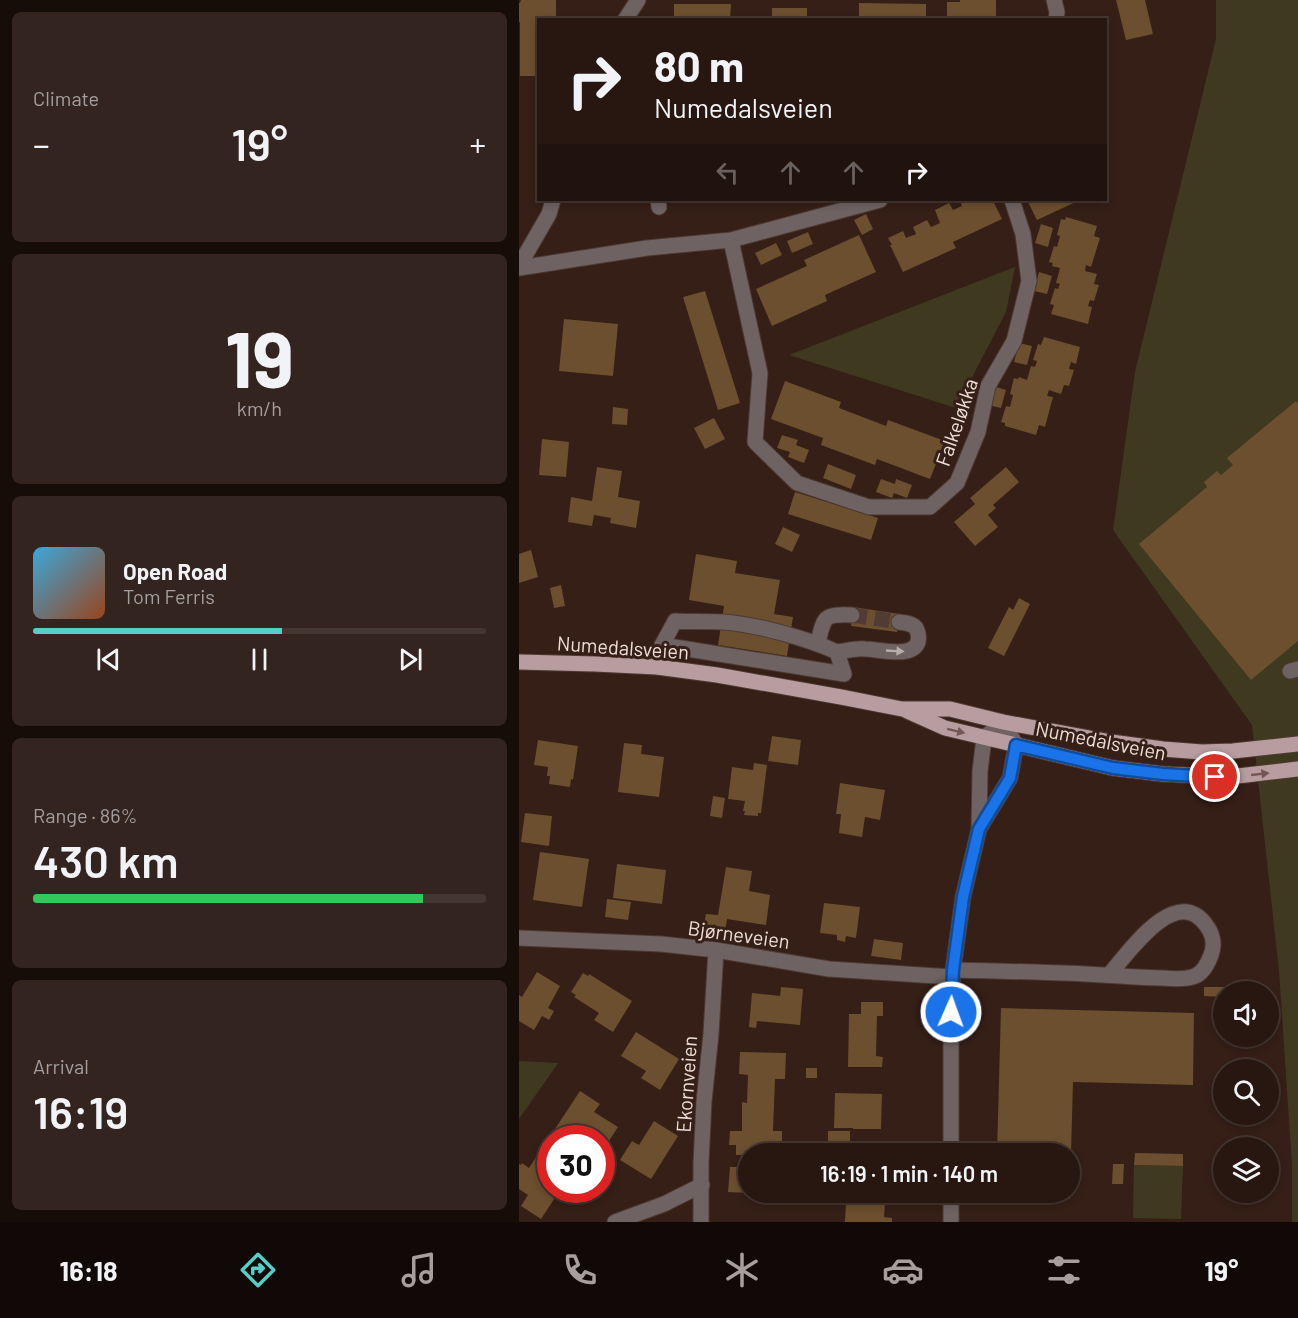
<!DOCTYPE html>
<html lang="en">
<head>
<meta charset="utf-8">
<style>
  :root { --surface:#281711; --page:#34241f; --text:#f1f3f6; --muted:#a59f9f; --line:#443631; --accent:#55cec5 }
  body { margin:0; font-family:Barlow,sans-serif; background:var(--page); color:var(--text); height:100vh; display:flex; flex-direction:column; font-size:22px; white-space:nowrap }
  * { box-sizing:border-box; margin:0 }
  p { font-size:20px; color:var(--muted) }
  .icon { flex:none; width:33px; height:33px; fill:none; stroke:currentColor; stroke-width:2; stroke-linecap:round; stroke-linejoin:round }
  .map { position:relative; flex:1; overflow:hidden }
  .drawer { display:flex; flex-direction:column; gap:12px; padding:12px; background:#160d09; width:519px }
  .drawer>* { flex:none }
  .banner { position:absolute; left:18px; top:18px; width:570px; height:183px; border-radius:0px; box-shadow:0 3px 9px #0003,0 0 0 2px var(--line); background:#281711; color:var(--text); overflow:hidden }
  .controls { position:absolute; left:694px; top:981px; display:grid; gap:12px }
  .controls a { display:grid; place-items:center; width:66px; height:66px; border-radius:50%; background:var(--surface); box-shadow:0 3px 9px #0003,0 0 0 2px var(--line); font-size:30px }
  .speed { position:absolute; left:18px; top:1125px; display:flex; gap:12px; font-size:30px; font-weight:700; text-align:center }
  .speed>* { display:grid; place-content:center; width:78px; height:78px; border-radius:50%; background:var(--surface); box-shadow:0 3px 9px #0003,0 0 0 2px var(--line); line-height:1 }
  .speed .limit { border:9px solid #d22; background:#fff; color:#111 }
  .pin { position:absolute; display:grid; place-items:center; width:51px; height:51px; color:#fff; margin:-26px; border:3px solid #fff; border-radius:50%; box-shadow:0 2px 6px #0007 }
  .me { position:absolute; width:66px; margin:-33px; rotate:2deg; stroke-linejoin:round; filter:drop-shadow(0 0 4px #0008) }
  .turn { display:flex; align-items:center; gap:21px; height:126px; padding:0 18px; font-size:27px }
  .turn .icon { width:78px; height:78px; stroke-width:2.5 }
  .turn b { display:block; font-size:42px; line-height:51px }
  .lanes { display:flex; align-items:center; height:57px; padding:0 18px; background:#0003; justify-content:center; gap:30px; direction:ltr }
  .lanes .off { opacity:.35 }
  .big { font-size:45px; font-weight:600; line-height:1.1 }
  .drawer .card { flex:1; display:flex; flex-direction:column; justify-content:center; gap:9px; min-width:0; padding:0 21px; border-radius:9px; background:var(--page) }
  .drawer .dial { align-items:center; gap:0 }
  .dial b { font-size:78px; line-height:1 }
  .song { display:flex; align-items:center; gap:18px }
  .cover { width:72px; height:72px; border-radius:9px; background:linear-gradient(135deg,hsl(200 70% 55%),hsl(20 70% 35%)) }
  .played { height:6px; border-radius:3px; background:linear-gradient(90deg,var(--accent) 55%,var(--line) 55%) }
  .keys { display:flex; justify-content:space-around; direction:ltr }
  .heat { display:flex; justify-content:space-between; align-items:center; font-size:33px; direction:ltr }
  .charge { height:9px; border-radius:4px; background:linear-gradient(90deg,#34c759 86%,var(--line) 0) }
  .trip { position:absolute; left:219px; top:1143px; width:342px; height:60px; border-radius:30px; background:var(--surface); box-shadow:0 3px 9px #0003,0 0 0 2px var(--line); font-weight:600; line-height:60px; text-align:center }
  .dock { display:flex; height:96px; justify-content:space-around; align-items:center; background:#100907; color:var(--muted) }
  .dock .icon { width:42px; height:42px }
  .dock .current { color:var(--accent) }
  .dock b { font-size:27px; color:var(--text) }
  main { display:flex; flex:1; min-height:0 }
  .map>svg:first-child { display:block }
  .green { fill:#3f3a1f }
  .building { fill:#6b4f2e }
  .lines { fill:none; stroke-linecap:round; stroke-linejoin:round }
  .minor-tunnel { stroke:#503c34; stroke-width:15; stroke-dasharray:15 8; stroke-linecap:butt }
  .minor-casing { stroke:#4f3a32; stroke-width:17 }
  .major-casing { stroke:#4f3a32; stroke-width:17 }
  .minor { stroke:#6f6263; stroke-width:15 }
  .major { stroke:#b89da0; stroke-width:15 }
  .oneway { fill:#baaca9 }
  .oneway2 { fill:#705855 }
  .route-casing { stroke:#114b97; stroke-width:15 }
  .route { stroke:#1a73e8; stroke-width:10 }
  .labels { text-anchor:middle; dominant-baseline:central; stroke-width:6; stroke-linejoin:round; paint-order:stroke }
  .street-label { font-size:20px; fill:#ecddd7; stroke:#351f17 }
</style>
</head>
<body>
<main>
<section class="drawer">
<div class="card"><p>Climate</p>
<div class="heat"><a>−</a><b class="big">19°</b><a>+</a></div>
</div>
<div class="card dial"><b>19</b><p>km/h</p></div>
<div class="card">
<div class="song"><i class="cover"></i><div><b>Open Road</b><p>Tom Ferris</p></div></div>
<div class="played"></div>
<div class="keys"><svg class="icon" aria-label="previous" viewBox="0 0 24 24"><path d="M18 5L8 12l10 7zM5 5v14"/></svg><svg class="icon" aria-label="pause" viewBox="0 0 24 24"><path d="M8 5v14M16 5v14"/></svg><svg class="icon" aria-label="next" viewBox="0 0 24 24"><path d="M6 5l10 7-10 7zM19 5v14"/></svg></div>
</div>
<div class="card"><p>Range · 86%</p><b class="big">430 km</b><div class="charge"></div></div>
<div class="card"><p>Arrival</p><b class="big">16:19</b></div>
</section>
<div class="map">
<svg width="779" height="1222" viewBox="0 0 779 1222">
  <rect width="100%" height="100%" fill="#351f17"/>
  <g class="green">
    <polygon points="697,0 779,0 779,1222 773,1222 773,1165 760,971 733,725 594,530 616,372 697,39"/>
    <polygon points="496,267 487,312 437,408 270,355"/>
    <polygon points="0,1061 39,1063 0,1119"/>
    <polygon points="615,1165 664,1166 662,1219 614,1218"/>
  </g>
  <g class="building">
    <polygon points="2,0 37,0 37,20 20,20 20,76 1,76 1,22 0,22 0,3 1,3"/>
    <polygon points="441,0 477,0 477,20 428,20 428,2 441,2"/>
    <polygon points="597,0 626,0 634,34 607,40"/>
    <polygon points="340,3 407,4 407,20 340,20"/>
    <polygon points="155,4 212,4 211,20 155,20"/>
    <rect x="253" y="8" width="35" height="12"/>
    <polygon points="441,200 482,200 475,203 483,219 434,242 437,248 384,272 371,245 373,245 369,238 384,231 387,238 397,234 394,227 408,220 412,227 421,223 416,210 430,203 434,210 443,206"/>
    <polygon points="508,200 561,200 518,220"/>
    <polygon points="347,214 354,229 343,235 335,220"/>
    <polygon points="547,217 578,226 575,236 581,238 572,267 567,265 566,271 578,274 575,284 580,285 575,301 571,300 569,306 573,307 569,324 532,314 535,305 531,304 536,288 539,289 541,284 537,283 541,268 533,266 534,263 530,262 535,246 538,247 541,236 538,235 542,219 546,220"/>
    <polygon points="522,224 534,228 529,247 516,243"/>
    <polygon points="289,232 294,244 273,253 268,241"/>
    <polygon points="340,235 357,272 306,295 308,301 253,326 237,289 288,266 285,260"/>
    <polygon points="257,243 263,255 242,265 236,253"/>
    <polygon points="520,272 533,276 528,294 515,291"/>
    <polygon points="186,291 221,403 199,410 164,297"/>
    <polygon points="45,319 99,324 94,376 40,371"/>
    <polygon points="525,337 561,347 557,364 552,362 550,369 555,370 550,386 545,385 542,394 530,390 528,396 534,397 526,427 520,425 517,435 486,426 486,423 482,422 487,406 491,407 494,395 491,394 495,378 499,379 500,377 508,380 512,366 516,367 518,361 514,360 519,344 522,345"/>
    <polygon points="500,343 513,346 508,365 495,362"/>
    <polygon points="266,381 322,402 320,408 367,426 369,420 426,441 411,479 358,459 356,465 302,445 304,438 252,419"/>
    <polygon points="474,386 487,390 482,408 469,405"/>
    <polygon points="777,401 779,403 779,641 732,680 620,544 688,487 685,482 698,471 702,475 714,465 708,458"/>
    <polygon points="94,407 109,409 108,425 93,424"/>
    <polygon points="195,418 206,439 186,449 175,428"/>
    <polygon points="263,435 279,440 277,445 290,450 285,463 269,457 271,452 258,448"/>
    <polygon points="23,439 50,442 47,477 20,475"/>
    <polygon points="309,464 337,475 332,489 304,478"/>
    <polygon points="78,467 103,471 99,497 121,501 117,528 91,523 92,518 75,515 73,526 49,522 52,497 73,501"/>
    <polygon points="487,467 500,482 474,505 477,508 469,515 479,527 456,546 435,522 456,504 451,498"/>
    <polygon points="362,479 376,484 377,479 393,485 388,498 375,493 373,498 357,492"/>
    <polygon points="276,492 359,518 352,540 269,514"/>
    <polygon points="264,527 281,535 273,552 256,544"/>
    <polygon points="12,550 19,577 0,583 0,554"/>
    <polygon points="177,554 218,561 216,573 261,580 255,614 274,617 268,656 199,645 205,606 170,600"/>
    <polygon points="42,585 46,606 35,608 31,588"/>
    <polygon points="500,598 511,604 485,656 469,648 490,607 494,610"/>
    <polygon points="334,607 381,614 378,632 332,626"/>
    <polygon points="253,736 282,740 279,765 249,761"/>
    <polygon points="19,740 59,746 54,780 52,779 51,787 30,784 31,776 28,776 29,767 15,765"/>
    <polygon points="105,743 123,745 122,754 145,757 140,797 99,792"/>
    <polygon points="235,763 248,765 242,813 239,813 239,816 225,815 226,811 224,811 226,801 209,799 213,767 234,770"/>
    <polygon points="321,783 366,790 361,820 346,817 343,837 320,833 322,814 317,814"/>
    <polygon points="194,796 206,798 203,818 191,816"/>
    <polygon points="6,813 33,816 30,846 2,842"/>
    <polygon points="21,852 70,859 63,907 14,900"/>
    <polygon points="98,864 147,870 143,904 94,898"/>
    <polygon points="207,867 233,871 230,891 251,895 247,925 208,919 206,932 184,929 187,914 199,915"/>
    <polygon points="88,899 112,902 109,920 86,917"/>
    <polygon points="305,903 341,907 337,938 327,936 326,942 318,940 318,935 301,933"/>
    <polygon points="355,939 384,943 382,960 352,956"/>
    <polygon points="18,972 41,986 29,1008 35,1011 30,1020 23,1016 15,1030 0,1021 0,995 3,997"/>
    <polygon points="64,973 69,976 70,974 113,1001 94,1032 75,1020 80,1013 55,997 57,995 52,992"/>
    <polygon points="262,987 284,989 281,1025 238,1021 237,1028 230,1027 233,993 261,996"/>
    <polygon points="685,987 725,987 725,992 705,992 705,997 685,996"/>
    <polygon points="342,1002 364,1002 364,1016 358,1016 357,1056 364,1057 363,1067 329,1067 330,1014 342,1014"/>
    <polygon points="482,1008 675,1013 674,1085 554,1082 552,1154 478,1154"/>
    <polygon points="117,1032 160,1059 141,1090 122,1078 127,1071 102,1056"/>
    <polygon points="221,1052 267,1053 266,1079 256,1079 254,1131 263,1131 263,1154 217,1155 217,1145 210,1145 211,1131 223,1131 223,1102 228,1103 229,1075 220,1074"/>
    <rect x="287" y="1068" width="11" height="10"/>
    <polygon points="61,1091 81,1104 75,1112 99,1127 84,1150 82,1149 82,1138 67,1138 59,1134 57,1138 51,1138 36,1129"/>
    <polygon points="316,1093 363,1094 362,1129 334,1129 334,1128 315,1128"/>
    <polygon points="135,1121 159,1136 132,1179 101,1160 113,1141 120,1145"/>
    <polygon points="309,1131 331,1131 331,1150 309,1149"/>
    <polygon points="30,1137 32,1138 29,1145 32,1147 32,1190 41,1190 22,1219 2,1206 9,1195 0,1189 0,1164 2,1165 3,1163 10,1168"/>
    <polygon points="616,1153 664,1154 664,1166 615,1165"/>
    <polygon points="594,1164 605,1164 604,1184 593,1184"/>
    <polygon points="211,1167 230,1167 230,1193 209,1192"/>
    <polygon points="477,1192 551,1192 551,1199 477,1197"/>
    <polygon points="327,1202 366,1203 365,1217 373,1218 373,1222 326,1222"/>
  </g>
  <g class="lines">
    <polyline class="minor-tunnel" points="333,615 380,622"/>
    <g class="minor-casing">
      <g id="minor">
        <polyline points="535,0 538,12 537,20"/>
        <polyline points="106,20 119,0"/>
        <polyline points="139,200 140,207"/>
        <polyline points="212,240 241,373 236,442 278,483 350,507 411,507 438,483 459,432 469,386 495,341 510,281 504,234 493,200"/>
        <polyline points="0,266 30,214 34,200"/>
        <polyline points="0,268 128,248 212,240 361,200"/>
        <path d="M 299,643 C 305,616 305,614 333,615"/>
        <path d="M 318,652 C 327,651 337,648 346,649 C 360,649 393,659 399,642 C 400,638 399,632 397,628 C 393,623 386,623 380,622"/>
        <path d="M 138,667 L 143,645 L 156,621 C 171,622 187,621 203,622 C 236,624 287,638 318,652 L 325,674 L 143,645"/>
        <polyline points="771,671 779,669"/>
        <polyline points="0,938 142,944 197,950 310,969 433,977"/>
        <path d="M 434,970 C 478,971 522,972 566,974 C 592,975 618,978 644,978 C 654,979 666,980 676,976 C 684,973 689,963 692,955 C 696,945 694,934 687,925 C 657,883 609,953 590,975"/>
        <polyline points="432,1154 432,1012 434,970 444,897 460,829 461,771 465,738 484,722 497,745 491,778 460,829"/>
        <polyline points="432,1192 432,1222"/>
        <polyline points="96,1222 145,1204 183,1185"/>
        <polyline points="182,1222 182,1163 185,1101 192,1034 197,950"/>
      </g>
    </g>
    <g class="major-casing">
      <g id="major">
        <polyline points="0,662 76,664 138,667 198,675 322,697 383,709 431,709 484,722 592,742 644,749 683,752 714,751 779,744"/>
        <polyline points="388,711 426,728 594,768 644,774 710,777 779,769"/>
      </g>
    </g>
    <use href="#minor" class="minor"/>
    <use href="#major" class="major"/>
  </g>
  <defs><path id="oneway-solid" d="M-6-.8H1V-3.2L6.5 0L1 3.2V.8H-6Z" transform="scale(1.5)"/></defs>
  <use class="oneway" href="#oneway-solid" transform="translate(376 651) rotate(3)"/>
  <g class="oneway2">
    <use href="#oneway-solid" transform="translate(437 731) rotate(14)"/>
    <use href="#oneway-solid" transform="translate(741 774) rotate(-6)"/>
  </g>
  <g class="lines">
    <g class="route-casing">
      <polyline id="route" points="432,1012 434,970 444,897 460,829 491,778 497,745 594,768 644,774 696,777"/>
    </g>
    <use href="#route" class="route"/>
  </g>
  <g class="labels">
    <g class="street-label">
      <text transform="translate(437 422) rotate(-71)">Falkeløkka</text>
      <text transform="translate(104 647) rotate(4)">Numedalsveien</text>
      <text transform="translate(582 740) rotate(11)">Numedalsveien</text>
      <text transform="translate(220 934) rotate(8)">Bjørneveien</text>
      <text transform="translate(167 1084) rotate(-86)">Ekornveien</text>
    </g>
  </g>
</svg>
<div class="controls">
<a><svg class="icon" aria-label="sound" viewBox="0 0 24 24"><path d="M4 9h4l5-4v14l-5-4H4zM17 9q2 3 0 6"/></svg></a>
<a><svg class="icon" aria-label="search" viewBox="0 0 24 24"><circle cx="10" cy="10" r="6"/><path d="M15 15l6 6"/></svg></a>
<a><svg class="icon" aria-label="layers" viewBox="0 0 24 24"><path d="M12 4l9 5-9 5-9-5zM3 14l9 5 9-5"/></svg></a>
</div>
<div class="speed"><div class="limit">30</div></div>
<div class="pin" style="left:696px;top:777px;background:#d93025"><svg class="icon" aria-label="arrive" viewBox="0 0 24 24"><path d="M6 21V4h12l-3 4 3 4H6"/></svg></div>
<svg class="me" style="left:432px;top:1012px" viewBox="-20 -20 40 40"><circle r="17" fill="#1a73e8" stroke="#fff" stroke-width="3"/><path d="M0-11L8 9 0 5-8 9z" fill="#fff"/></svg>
<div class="trip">16:19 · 1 min · 140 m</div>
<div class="banner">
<div class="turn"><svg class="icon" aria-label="right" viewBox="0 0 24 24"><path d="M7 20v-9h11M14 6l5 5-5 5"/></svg><div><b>80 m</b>Numedalsveien</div></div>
<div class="lanes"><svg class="icon off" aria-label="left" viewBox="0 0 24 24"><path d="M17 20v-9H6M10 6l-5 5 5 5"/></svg><svg class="icon off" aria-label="ahead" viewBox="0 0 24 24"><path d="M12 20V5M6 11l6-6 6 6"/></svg><svg class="icon off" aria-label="ahead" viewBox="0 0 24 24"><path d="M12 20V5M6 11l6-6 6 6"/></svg><svg class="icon" aria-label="right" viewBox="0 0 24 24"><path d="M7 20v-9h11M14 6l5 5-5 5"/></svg></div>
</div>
</div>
</main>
<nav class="dock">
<b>16:18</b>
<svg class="icon current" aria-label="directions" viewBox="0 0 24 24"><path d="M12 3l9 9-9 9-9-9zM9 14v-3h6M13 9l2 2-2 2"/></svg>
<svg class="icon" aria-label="music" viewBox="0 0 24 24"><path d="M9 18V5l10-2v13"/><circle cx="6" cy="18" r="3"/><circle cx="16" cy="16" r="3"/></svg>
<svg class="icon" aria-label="phone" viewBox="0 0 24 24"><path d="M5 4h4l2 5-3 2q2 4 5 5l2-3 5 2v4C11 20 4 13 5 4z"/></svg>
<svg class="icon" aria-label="climate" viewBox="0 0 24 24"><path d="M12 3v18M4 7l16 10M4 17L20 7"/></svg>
<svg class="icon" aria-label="car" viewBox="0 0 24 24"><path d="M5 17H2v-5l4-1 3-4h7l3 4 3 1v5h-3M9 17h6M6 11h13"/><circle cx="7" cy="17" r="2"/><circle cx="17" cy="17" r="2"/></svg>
<svg class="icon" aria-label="filters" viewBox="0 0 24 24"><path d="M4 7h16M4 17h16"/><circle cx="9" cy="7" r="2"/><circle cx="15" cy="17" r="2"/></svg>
<b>19°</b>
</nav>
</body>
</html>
